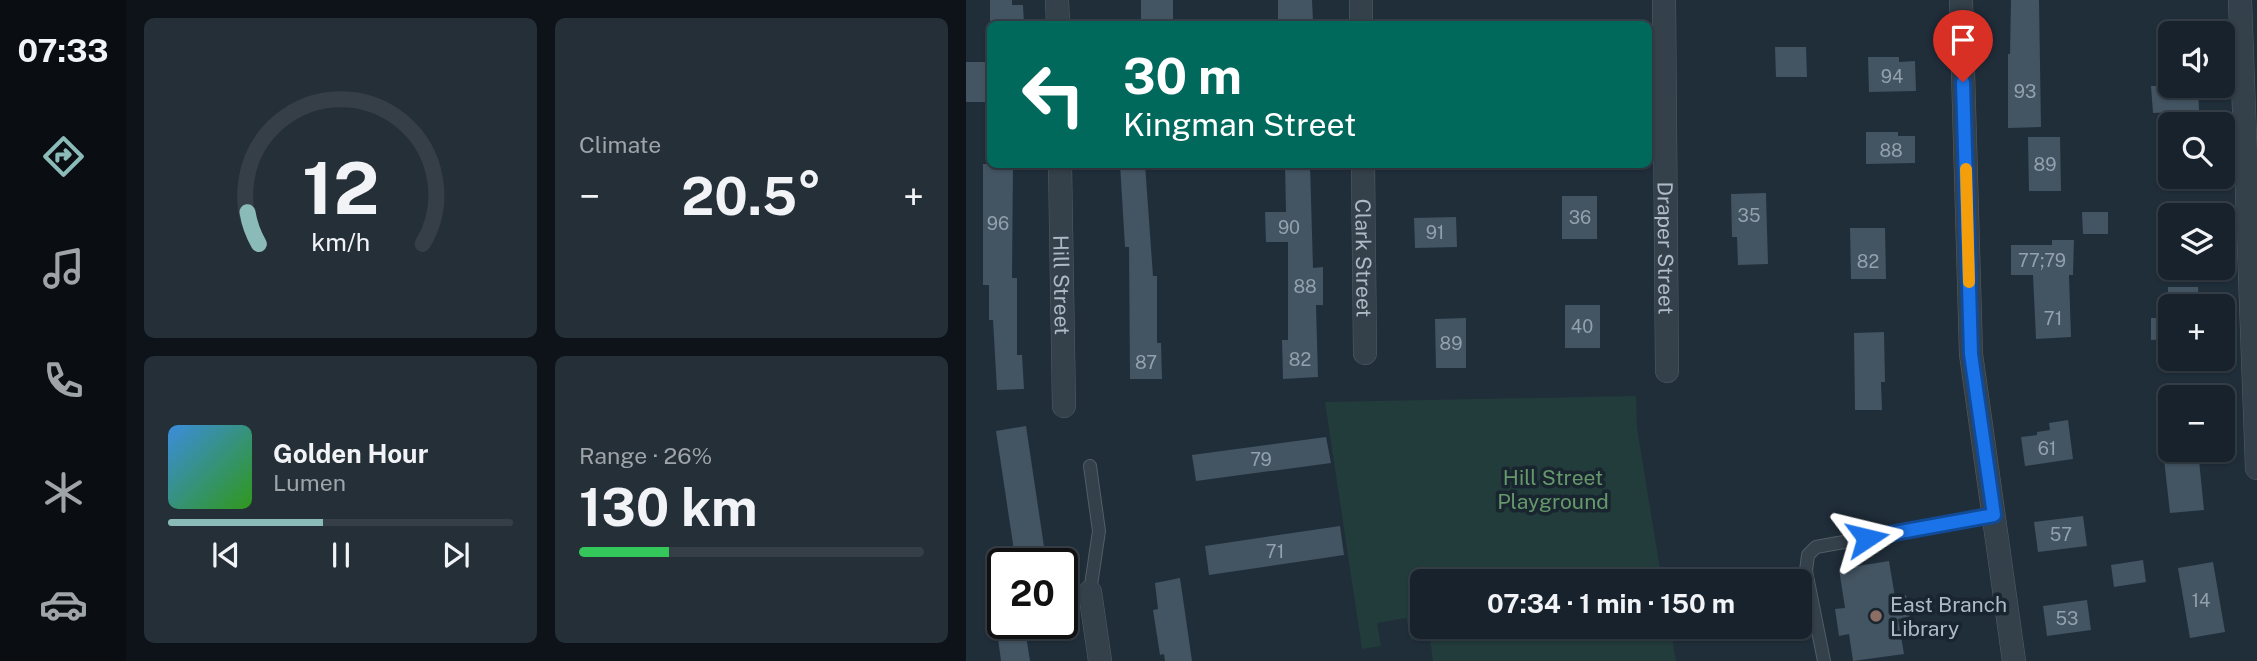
<!DOCTYPE html>
<html lang="en">
<head>
<meta charset="utf-8">
<style>
  :root { --surface:#18222c; --page:#252f38; --text:#f1f3f6; --muted:#9fa4a9; --line:#363f48; --accent:#8bbbb9 }
  body { margin:0; font-family:"Public Sans",sans-serif; background:var(--page); color:var(--text); height:100vh; display:flex; flex-direction:column; font-size:26px; white-space:nowrap }
  * { box-sizing:border-box; margin:0 }
  p { font-size:23px; color:var(--muted) }
  .icon { flex:none; width:38px; height:38px; fill:none; stroke:currentColor; stroke-width:2; stroke-linecap:round; stroke-linejoin:round }
  .map { position:relative; flex:1; overflow:hidden }
  .panel { display:flex; flex-direction:column; gap:18px; padding:18px; background:#0d1318; width:840px }
  .panel>* { flex:none }
  .guide { position:absolute; left:21px; top:21px; width:665px; height:147px; border-radius:10px; box-shadow:0 2px 5px #0004,0 0 0 2px var(--line); background:#00695c; color:#fff; overflow:hidden }
  .controls { position:absolute; left:1192px; top:21px; display:grid; gap:14px }
  .controls a { display:grid; place-items:center; width:77px; height:77px; border-radius:10px; background:var(--surface); box-shadow:0 2px 5px #0004,0 0 0 2px var(--line); font-size:35px }
  .speed { position:absolute; left:21px; top:548px; display:flex; gap:14px; font-size:35px; font-weight:700; text-align:center }
  .speed>* { display:grid; place-content:center; width:91px; height:91px; border-radius:50%; background:var(--surface); box-shadow:0 2px 5px #0004,0 0 0 2px var(--line); line-height:1 }
  .speed .limit { border:4px solid #111; border-radius:10px; background:#fff; color:#111 }
  .pin { position:absolute; display:grid; place-items:center; width:60px; height:60px; color:#fff; margin:-72px -30px; border-radius:50% 50% 50% 0; rotate:-45deg; box-shadow:0 0 7px #0007 }
  .pin .icon { rotate:45deg }
  .me { position:absolute; width:77px; margin:-38px; rotate:80deg; stroke-linejoin:round; filter:drop-shadow(0 0 5px #0008) }
  .turn { display:flex; align-items:center; gap:24px; height:147px; padding:0 21px; font-size:32px }
  .turn .icon { width:91px; height:91px; stroke-width:2.5 }
  .turn b { display:block; font-size:49px; line-height:60px }
  .big { font-size:52px; font-weight:700; line-height:1.1 }
  .panel .widget { flex:1; display:flex; flex-direction:column; justify-content:center; gap:10px; min-width:0; padding:0 24px; border-radius:10px; background:var(--page) }
  .panel .dial { align-items:center; gap:0 }
  .dial svg { height:182px; overflow:visible; fill:none; stroke:var(--line); stroke-width:7; stroke-linecap:round; text-anchor:middle }
  .dial text { fill:var(--text); stroke:none }
  .song { display:flex; align-items:center; gap:21px }
  .cover { width:84px; height:84px; border-radius:10px; background:linear-gradient(135deg,hsl(210 70% 55%),hsl(110 70% 35%)) }
  .played { height:7px; border-radius:4px; background:linear-gradient(90deg,var(--accent) 45%,var(--line) 45%) }
  .keys { display:flex; justify-content:space-around; direction:ltr }
  .heat { display:flex; justify-content:space-between; align-items:center; font-size:38px; direction:ltr }
  .charge { height:10px; border-radius:5px; background:linear-gradient(90deg,#34c759 26%,var(--line) 0) }
  .panel .tiles { flex:1; display:grid; gap:18px; grid-template-columns:repeat(2,1fr) }
  .trip { position:absolute; left:444px; top:569px; width:402px; height:70px; border-radius:10px; background:var(--surface); box-shadow:0 2px 5px #0004,0 0 0 2px var(--line); font-weight:700; line-height:70px; text-align:center }
  main { display:flex; flex:1; min-height:0 }
  .tabs { display:flex; flex-direction:column; width:126px; justify-content:space-around; align-items:center; background:#0a0e12; color:var(--muted) }
  .tabs .icon { width:49px; height:49px }
  .tabs .current { color:var(--accent) }
  .tabs b { font-size:32px; color:var(--text) }
  .map>svg:first-child { display:block }
  .green { fill:#223b3b }
  .building { fill:#435462 }
  .lines { fill:none; stroke-linecap:round; stroke-linejoin:round }
  .lane-casing { stroke:#515e68; stroke-width:14 }
  .street-casing { stroke:#515e68; stroke-width:24 }
  .lane { stroke:#34404a; stroke-width:12 }
  .street { stroke:#34404a; stroke-width:23 }
  .route-casing { stroke:#114b97; stroke-width:18 }
  .route { stroke:#1a73e8; stroke-width:12 }
  .slow { stroke:#f59e0b; stroke-width:12 }
  .education-dot { fill:#8d6e63; stroke:#19252f; stroke-width:2.5 }
  .labels { text-anchor:middle; dominant-baseline:central; stroke-width:7; stroke-linejoin:round; paint-order:stroke }
  .number-label { font-size:18px; fill:#93a1ae }
  .street-label { font-size:21px; fill:#aebbc7; stroke:#19252f }
  .park-label { font-size:21px; fill:#65986b; stroke:#19252f }
  .poi-label { font-size:21px; fill:#aebbc7; stroke:#19252f; text-anchor:start }
</style>
</head>
<body>
<main>
<nav class="tabs">
<b>07:33</b>
<svg class="icon current" aria-label="directions" viewBox="0 0 24 24"><path d="M12 3l9 9-9 9-9-9zM9 14v-3h6M13 9l2 2-2 2"/></svg>
<svg class="icon" aria-label="music" viewBox="0 0 24 24"><path d="M9 18V5l10-2v13"/><circle cx="6" cy="18" r="3"/><circle cx="16" cy="16" r="3"/></svg>
<svg class="icon" aria-label="phone" viewBox="0 0 24 24"><path d="M5 4h4l2 5-3 2q2 4 5 5l2-3 5 2v4C11 20 4 13 5 4z"/></svg>
<svg class="icon" aria-label="climate" viewBox="0 0 24 24"><path d="M12 3v18M4 7l16 10M4 17L20 7"/></svg>
<svg class="icon" aria-label="car" viewBox="0 0 24 24"><path d="M5 17H2v-5l4-1 3-4h7l3 4 3 1v5h-3M9 17h6M6 11h13"/><circle cx="7" cy="17" r="2"/><circle cx="17" cy="17" r="2"/></svg>
</nav>
<section class="panel">
<div class="tiles">
<div class="widget dial"><svg viewBox="0 0 100 80">
<path d="M14 69A42 42 0 1 1 86 69"/>
<path d="M14 69A42 42 0 0 1 9 55" stroke="#8bbbb9"/>
<text x="50" y="56" font-size="32" font-weight="700">12</text>
<text x="50" y="72" font-size="11">km/h</text>
</svg></div>
<div class="widget"><p>Climate</p>
<div class="heat"><a>−</a><b class="big">20.5°</b><a>+</a></div>
</div>
<div class="widget">
<div class="song"><i class="cover"></i><div><b>Golden Hour</b><p>Lumen</p></div></div>
<div class="played"></div>
<div class="keys"><svg class="icon" aria-label="previous" viewBox="0 0 24 24"><path d="M18 5L8 12l10 7zM5 5v14"/></svg><svg class="icon" aria-label="pause" viewBox="0 0 24 24"><path d="M8 5v14M16 5v14"/></svg><svg class="icon" aria-label="next" viewBox="0 0 24 24"><path d="M6 5l10 7-10 7zM19 5v14"/></svg></div>
</div>
<div class="widget"><p>Range · 26%</p><b class="big">130 km</b><div class="charge"></div></div>
</div>
</section>
<div class="map">
<svg width="1291" height="661" viewBox="0 0 1291 661">
  <rect width="100%" height="100%" fill="#202e3a"/>
  <polygon class="green" points="670,396 671,428 696,581 457,581 457,626 704,627 710,661 467,661 464,638 445,640 440,618 411,623 415,646 396,649 359,402"/>
  <g class="building">
    <polygon points="24,0 46,0 46,5 57,5 58,24 24,24"/>
    <rect x="175" y="0" width="32" height="24"/>
    <polygon points="312,0 346,0 347,22 312,23"/>
    <polygon points="1045,0 1073,0 1075,127 1042,128 1042,54 1044,54"/>
    <polygon points="809,47 840,47 841,77 810,77"/>
    <polygon points="902,57 933,57 933,62 949,61 950,91 903,92"/>
    <rect x="0" y="62" width="24" height="40"/>
    <polygon points="1185,86 1232,86 1233,111 1187,113"/>
    <polygon points="900,132 932,132 932,136 949,136 949,163 900,164"/>
    <polygon points="1062,137 1094,137 1095,191 1063,191"/>
    <polygon points="17,164 47,164 46,278 51,278 51,355 56,355 58,389 31,390 27,320 23,320 23,285 17,285"/>
    <polygon points="154,164 179,164 187,276 191,276 191,343 195,343 196,379 164,379 163,247 159,247"/>
    <polygon points="319,164 344,164 347,268 357,267 357,305 350,305 352,377 317,379 316,340 322,340 322,242 300,242 299,212 320,212"/>
    <polygon points="800,193 802,264 772,265 771,237 766,237 765,194"/>
    <rect x="596" y="196" width="35" height="43"/>
    <polygon points="1116,212 1142,212 1142,234 1117,234"/>
    <polygon points="490,217 491,247 449,248 448,218"/>
    <polygon points="884,228 919,228 920,279 885,279"/>
    <polygon points="1086,240 1108,240 1107,275 1103,275 1105,337 1070,339 1067,275 1045,275 1045,245 1086,245"/>
    <polygon points="1202,287 1232,287 1233,306 1202,306"/>
    <rect x="599" y="305" width="35" height="43"/>
    <polygon points="500,318 500,368 470,368 469,319"/>
    <polygon points="1185,318 1204,318 1204,339 1185,340"/>
    <polygon points="918,332 919,382 915,382 916,410 889,410 888,333"/>
    <polygon points="1102,420 1107,459 1059,466 1055,437 1071,435 1071,432 1084,430 1083,423"/>
    <polygon points="60,426 80,560 50,564 30,431"/>
    <polygon points="360,437 365,463 230,481 226,455"/>
    <polygon points="1197,450 1232,450 1238,510 1204,513"/>
    <polygon points="1117,516 1121,546 1072,552 1068,522"/>
    <polygon points="374,526 378,555 243,575 239,546"/>
    <polygon points="1177,560 1180,582 1148,587 1145,565"/>
    <polygon points="923,561 929,597 940,595 944,617 932,619 938,654 887,661 883,634 873,636 869,609 879,608 873,569"/>
    <polygon points="1247,562 1259,632 1224,638 1212,568"/>
    <polygon points="214,578 226,661 199,661 198,654 194,655 187,610 192,609 189,583"/>
    <polygon points="1121,600 1125,630 1081,636 1077,606"/>
    <polygon points="30,623 58,623 64,661 35,661"/>
  </g>
  <g class="lines">
    <g class="lane-casing">
      <g id="lane">
        <polyline points="124,466 133,531 124,592"/>
        <polyline points="858,661 840,571 842,555 850,547 1028,515"/>
      </g>
    </g>
    <g class="street-casing">
      <g id="street">
        <polyline points="91,0 92,24"/>
        <polyline points="395,0 395,24"/>
        <path id="s1" d="M 698,0 L 701,371"/>
        <polyline points="995,0 1005,354 1048,661"/>
        <polyline points="1274,0 1291,468"/>
        <path id="s2" d="M 94,164 L 98,406"/>
        <path id="s3" d="M 397,164 L 399,353"/>
        <polyline points="124,592 134,661"/>
      </g>
    </g>
    <use href="#lane" class="lane"/>
    <use href="#street" class="street"/>
  </g>
  <g class="lines">
    <g class="route-casing">
      <polyline id="route" points="901,538 1028,515 1005,354 997,82"/>
    </g>
    <use href="#route" class="route"/>
    <polyline class="slow" points="1000,169 1003,282"/>
  </g>
  <circle class="education-dot" cx="910" cy="616" r="7"/>
  <g class="labels">
    <g class="number-label">
      <text x="926" y="76">94</text>
      <text x="1059" y="91">93</text>
      <text x="925" y="150">88</text>
      <text x="1079" y="164">89</text>
      <text x="783" y="215">35</text>
      <text x="614" y="217">36</text>
      <text x="32" y="223">96</text>
      <text x="323" y="227">90</text>
      <text x="469" y="232">91</text>
      <text x="1076" y="260">77;79</text>
      <text x="902" y="261">82</text>
      <text x="339" y="286">88</text>
      <text x="1087" y="318">71</text>
      <text x="616" y="326">40</text>
      <text x="485" y="343">89</text>
      <text x="334" y="359">82</text>
      <text x="180" y="362">87</text>
      <text x="1081" y="448">61</text>
      <text x="295" y="459">79</text>
      <text x="1095" y="534">57</text>
      <text x="309" y="551">71</text>
      <text x="1235" y="600">14</text>
      <text x="1101" y="618">53</text>
    </g>
    <g class="street-label">
      <text stroke="none"><textPath href="#s1" startOffset="248">Draper Street</textPath></text>
      <text stroke="none"><textPath href="#s3" startOffset="94">Clark Street</textPath></text>
      <text stroke="none"><textPath href="#s2" startOffset="121">Hill Street</textPath></text>
    </g>
    <g class="park-label">
      <text x="587" y="477">Hill Street<tspan x="587" dy="24">Playground</tspan></text>
    </g>
    <g class="poi-label">
      <text x="924" y="604">East Branch<tspan x="924" dy="24">Library</tspan></text>
    </g>
  </g>
</svg>
<div class="controls">
<a><svg class="icon" aria-label="sound" viewBox="0 0 24 24"><path d="M4 9h4l5-4v14l-5-4H4zM17 9q2 3 0 6"/></svg></a>
<a><svg class="icon" aria-label="search" viewBox="0 0 24 24"><circle cx="10" cy="10" r="6"/><path d="M15 15l6 6"/></svg></a>
<a><svg class="icon" aria-label="layers" viewBox="0 0 24 24"><path d="M12 4l9 5-9 5-9-5zM3 14l9 5 9-5"/></svg></a>
<a>+</a>
<a>−</a>
</div>
<div class="speed"><div class="limit">20</div></div>
<div class="pin" style="left:997px;top:82px;background:#d93025"><svg class="icon" aria-label="arrive" viewBox="0 0 24 24"><path d="M6 21V4h12l-3 4 3 4H6"/></svg></div>
<svg class="me" style="left:901px;top:538px" viewBox="-20 -20 40 40"><path d="M0-17L14 15 0 8-14 15z" fill="#1a73e8" stroke="#fff" stroke-width="4"/></svg>
<div class="trip">07:34 · 1 min · 150 m</div>
<div class="guide">
<div class="turn"><svg class="icon" aria-label="left" viewBox="0 0 24 24"><path d="M17 20v-9H6M10 6l-5 5 5 5"/></svg><div><b>30 m</b>Kingman Street</div></div>
</div>
</div>
</main>
</body>
</html>
